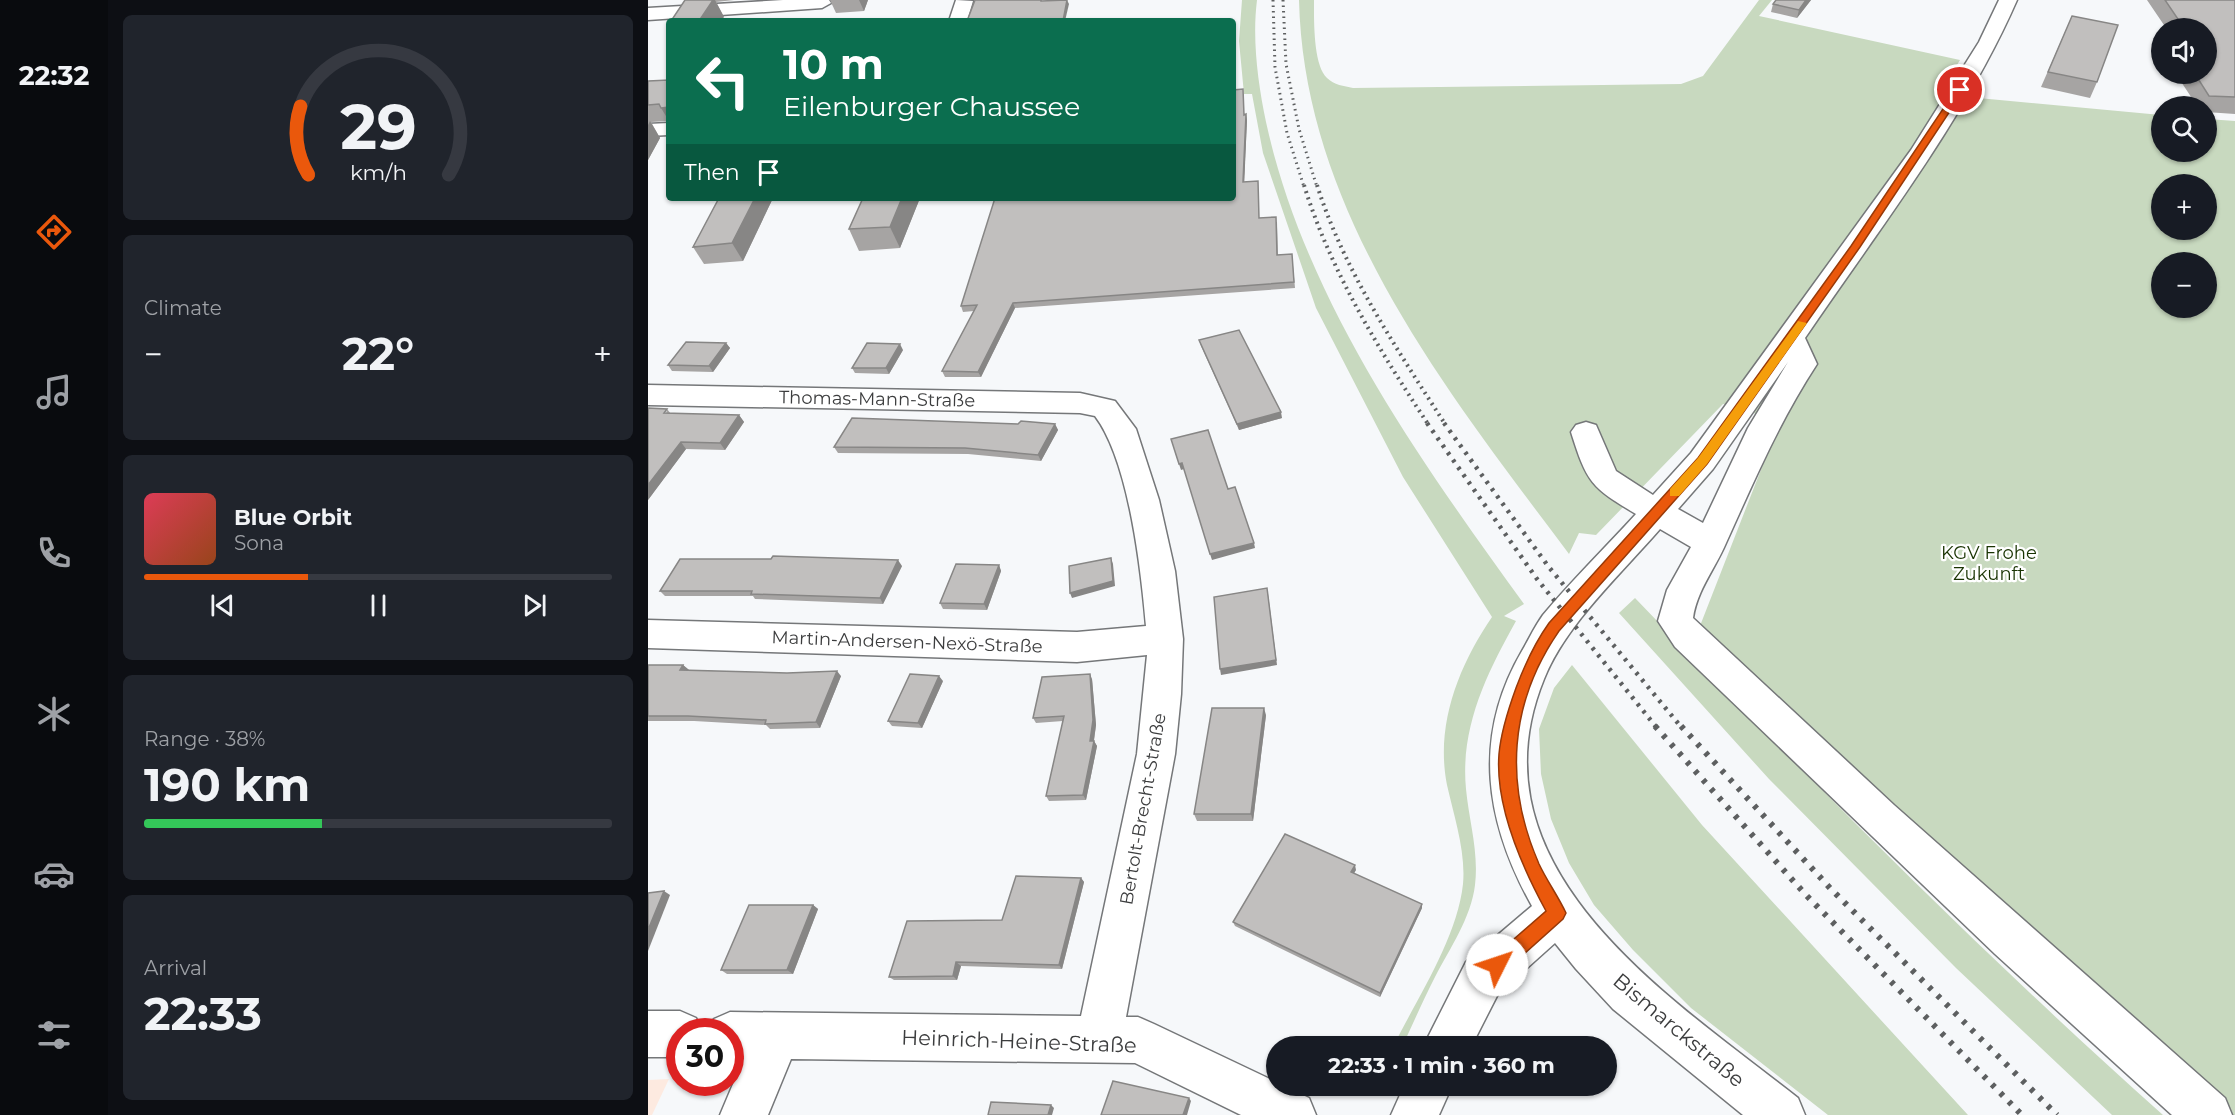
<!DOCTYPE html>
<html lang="en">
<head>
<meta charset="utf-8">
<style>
  :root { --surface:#171b24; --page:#20242c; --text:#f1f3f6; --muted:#9ea1a6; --line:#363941; --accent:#ea580c }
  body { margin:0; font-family:Montserrat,sans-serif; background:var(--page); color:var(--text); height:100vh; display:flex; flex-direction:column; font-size:22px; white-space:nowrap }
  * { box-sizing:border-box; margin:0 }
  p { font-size:20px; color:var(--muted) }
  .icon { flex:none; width:33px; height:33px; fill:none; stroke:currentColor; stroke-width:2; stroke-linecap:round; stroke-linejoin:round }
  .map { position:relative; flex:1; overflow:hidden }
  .drawer { display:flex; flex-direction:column; gap:15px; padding:15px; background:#0d0f14; width:540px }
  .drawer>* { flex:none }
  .hud { position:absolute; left:18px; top:18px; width:570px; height:183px; border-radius:6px; box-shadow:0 2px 4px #0004; background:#0b6e4f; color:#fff; overflow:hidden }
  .fabs { position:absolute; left:1503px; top:18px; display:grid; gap:12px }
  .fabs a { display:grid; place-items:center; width:66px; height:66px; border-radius:50%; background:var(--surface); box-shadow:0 2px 4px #0004; font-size:30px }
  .speed { position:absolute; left:18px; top:1018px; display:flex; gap:12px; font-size:30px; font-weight:700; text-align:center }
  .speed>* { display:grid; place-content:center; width:78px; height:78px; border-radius:50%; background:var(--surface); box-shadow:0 2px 4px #0004; line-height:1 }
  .speed .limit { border:9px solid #d22; background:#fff; color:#111 }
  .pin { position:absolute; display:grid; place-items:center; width:51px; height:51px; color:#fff; margin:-26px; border:3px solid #fff; border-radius:50%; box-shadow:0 2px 6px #0007 }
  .me { position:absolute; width:66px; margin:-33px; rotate:49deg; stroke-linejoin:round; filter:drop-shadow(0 0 4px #0008) }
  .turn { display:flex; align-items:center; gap:21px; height:126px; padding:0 18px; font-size:27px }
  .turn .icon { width:78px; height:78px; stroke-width:2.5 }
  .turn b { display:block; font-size:42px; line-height:51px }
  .then { display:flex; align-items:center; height:57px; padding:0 18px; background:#0003; gap:12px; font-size:22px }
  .big { font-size:45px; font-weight:700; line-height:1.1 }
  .drawer .widget { flex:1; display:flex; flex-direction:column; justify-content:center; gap:9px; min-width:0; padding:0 21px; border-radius:9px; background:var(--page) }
  .drawer .dial { align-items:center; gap:0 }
  .dial svg { height:156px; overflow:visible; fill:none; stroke:var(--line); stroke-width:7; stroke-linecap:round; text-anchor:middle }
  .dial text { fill:var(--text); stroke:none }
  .song { display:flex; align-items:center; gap:18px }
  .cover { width:72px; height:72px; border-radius:9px; background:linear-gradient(135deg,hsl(350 70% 55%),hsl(20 70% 35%)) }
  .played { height:6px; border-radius:3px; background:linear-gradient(90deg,var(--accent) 35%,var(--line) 35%) }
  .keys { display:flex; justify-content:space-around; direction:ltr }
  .heat { display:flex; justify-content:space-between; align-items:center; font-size:33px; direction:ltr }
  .charge { height:9px; border-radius:4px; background:linear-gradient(90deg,#34c759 38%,var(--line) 0) }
  .trip { position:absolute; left:618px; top:1036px; width:351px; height:60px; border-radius:30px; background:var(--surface); box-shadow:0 2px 4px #0004; font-weight:700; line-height:60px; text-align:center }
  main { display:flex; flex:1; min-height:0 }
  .menu { display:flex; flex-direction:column; width:108px; justify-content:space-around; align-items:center; background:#090b0e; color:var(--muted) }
  .menu .icon { width:42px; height:42px }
  .menu .current { color:var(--accent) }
  .menu b { font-size:27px; color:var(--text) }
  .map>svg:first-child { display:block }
  .commercial { fill:#fdeae0 }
  .green { fill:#c8d9bf; fill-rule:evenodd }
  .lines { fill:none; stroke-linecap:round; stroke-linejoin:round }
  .minor-casing { stroke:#757779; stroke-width:3 }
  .minor { fill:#fff; fill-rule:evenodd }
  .rail-far3 { stroke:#5d5f60; stroke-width:3; stroke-dasharray:1.5 4; stroke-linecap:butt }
  .rail-far2 { stroke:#5d5f60; stroke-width:4; stroke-dasharray:2 4.5; stroke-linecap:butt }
  .rail-far1 { stroke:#5d5f60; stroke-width:4.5; stroke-dasharray:3 6; stroke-linecap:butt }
  .rail { stroke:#5d5f60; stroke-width:6; stroke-dasharray:4 8; stroke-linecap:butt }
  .wall { fill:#a6a4a3 }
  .shaded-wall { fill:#878685 }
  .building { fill:#c1bfbe; stroke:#878685; stroke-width:1.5 }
  .route { fill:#ea580c; stroke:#983908; stroke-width:1.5 }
  .slow { fill:#f59e0b }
  .labels { text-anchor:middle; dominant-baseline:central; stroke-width:4.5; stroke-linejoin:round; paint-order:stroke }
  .street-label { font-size:18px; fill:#3c3d3e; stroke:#fff }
  .park-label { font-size:18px; fill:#193402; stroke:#fff }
  .near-street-label { font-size:21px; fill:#3c3d3e; stroke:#fff }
</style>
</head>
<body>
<main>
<nav class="menu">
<b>22:32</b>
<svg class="icon current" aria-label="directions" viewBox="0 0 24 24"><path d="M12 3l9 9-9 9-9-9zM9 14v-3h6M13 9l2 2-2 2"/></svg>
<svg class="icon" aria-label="music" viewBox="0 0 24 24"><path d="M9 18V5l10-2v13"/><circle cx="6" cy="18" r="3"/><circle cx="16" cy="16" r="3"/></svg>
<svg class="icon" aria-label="phone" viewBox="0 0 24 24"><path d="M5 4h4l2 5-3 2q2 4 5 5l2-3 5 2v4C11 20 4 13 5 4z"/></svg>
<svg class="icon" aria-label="climate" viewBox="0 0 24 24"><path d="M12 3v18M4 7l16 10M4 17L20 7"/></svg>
<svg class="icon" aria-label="car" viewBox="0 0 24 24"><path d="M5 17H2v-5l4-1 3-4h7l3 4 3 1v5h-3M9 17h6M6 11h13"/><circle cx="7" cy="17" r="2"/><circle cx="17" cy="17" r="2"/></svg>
<svg class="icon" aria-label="filters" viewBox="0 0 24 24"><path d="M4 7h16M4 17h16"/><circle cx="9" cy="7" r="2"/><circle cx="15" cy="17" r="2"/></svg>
</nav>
<section class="drawer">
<div class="widget dial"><svg viewBox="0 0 100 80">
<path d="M14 69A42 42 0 1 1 86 69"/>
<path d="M14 69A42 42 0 0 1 10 34" stroke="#ea580c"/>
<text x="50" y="56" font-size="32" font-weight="700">29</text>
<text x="50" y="72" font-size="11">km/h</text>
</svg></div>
<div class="widget"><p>Climate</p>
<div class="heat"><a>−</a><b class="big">22°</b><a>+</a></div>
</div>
<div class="widget">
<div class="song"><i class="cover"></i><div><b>Blue Orbit</b><p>Sona</p></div></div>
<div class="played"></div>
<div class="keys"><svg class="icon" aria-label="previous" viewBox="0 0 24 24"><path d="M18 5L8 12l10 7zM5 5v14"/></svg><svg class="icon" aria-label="pause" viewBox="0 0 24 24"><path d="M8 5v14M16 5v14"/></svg><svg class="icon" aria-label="next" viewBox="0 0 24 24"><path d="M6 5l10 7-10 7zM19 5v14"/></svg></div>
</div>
<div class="widget"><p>Range · 38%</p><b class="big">190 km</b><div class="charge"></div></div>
<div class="widget"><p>Arrival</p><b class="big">22:33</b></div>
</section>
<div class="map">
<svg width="1587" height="1115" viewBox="0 0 1587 1115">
  <rect width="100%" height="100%" fill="#f6f8fa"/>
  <polygon class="commercial" points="21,1079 4,1115 0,1115 0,1080"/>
  <g class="green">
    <path d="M 594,0 L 609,0 C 604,40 610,83 618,122 C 657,300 771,459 876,604 L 856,616 L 868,621 C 839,673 812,727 818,789 C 821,821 831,852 827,885 C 823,918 802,948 787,977 C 775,1000 765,1024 754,1047 L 745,1047 C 769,998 809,939 815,884 C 818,852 806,816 799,785 C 787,725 811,665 844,617 L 755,477 L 668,308 L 615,153 L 604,94 L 596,94 L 591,41 Z"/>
    <path d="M 651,0 L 666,0 C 666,19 665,65 679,78 C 686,85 696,86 705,88 L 1033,84 L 1055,76 L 1111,0 L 1124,0 L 1111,16 L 1312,60 L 1297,85 L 1288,94 L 1513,115 L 1514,152 L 1558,152 L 1559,119 L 1587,121 L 1587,1115 L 1581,1115 L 1050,631 L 1132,421 L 1075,404 L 948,535 L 931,533 L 921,554 C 799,391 656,213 651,0 ZM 1514,184 L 1558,184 L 1558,230 L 1514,230 ZM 1514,262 L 1558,262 L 1558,308 L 1514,308 Z"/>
    <path d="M 987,598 C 1158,776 1331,951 1515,1115 L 1464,1115 L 1308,968 L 1121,779 L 971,613 Z"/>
    <polygon points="924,665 1054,825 1320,1115 1180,1115 1043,1008 985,950 946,905 921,863 903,819 893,774 891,729 906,688"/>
  </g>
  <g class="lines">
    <g class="minor-casing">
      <g id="minor">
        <polygon points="135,0 181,0 183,3 174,8 0,20 0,8"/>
        <polygon points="308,0 325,1 319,21 301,21"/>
        <path d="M 1351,0 L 1369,0 C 1316,121 1231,229 1157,338 L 1169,364 C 1130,424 1107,479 1078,543 C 1067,569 1049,590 1045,618 L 1246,805 L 1577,1098 L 1584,1115 L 1524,1115 L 1347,954 L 1027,647 L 1010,621 L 1019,590 L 1043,547 L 1012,529 C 973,574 918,624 896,679 C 818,870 1025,999 1150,1098 L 1157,1115 L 1095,1115 L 965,1009 L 928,969 L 907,943 L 850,994 L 823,1047 L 775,1047 L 818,962 L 884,906 C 837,822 824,737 874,651 C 881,639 887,626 895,615 C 924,580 957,548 988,514 C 943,487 939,483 923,432 L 928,425 L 938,422 L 948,425 L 968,471 L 1005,495 L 1043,453 L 1263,150 L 1331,42 ZM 1140,362 L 1100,428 L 1055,523 L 1030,509 L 1065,469 Z"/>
        <polygon points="21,123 21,135 0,136 0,124"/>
        <path d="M 0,385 L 432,393 L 467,401 L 488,429 L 511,500 L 527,571 L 535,639 L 533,694 L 527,754 L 478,1017 L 490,1017 L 506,1024 L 628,1082 L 628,1086 L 636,1086 L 661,1098 L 668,1115 L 593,1115 L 487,1063 L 143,1059 L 120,1115 L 72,1115 L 96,1058 L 82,1058 L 82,1032 L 60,1032 L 66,1019 L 82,1012 L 433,1016 L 489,754 L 499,655 L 429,662 L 0,648 L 0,620 L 429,632 L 498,626 C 493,569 481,461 447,416 L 432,413 L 0,405 Z"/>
        <polygon points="0,1011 32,1011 48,1018 54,1032 32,1032 32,1057 0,1057"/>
        <polygon points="756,1086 804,1086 791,1115 743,1115"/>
      </g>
    </g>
    <use href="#minor" class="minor"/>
    <g class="rail-far3">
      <polyline points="625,0 627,67 639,133 656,187"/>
      <polyline points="635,0 638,64 651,129 669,187"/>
    </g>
    <g class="rail-far2">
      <path d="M 656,185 C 682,270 731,350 780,424"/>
      <path d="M 669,185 C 696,271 749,349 797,424"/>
    </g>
    <g class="rail-far1">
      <polyline points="779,423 889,579 1009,728"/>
      <polyline points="796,423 900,566 1034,728"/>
    </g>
    <g class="rail">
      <polyline points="1007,726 1157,894 1374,1115"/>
      <polyline points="1033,726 1182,888 1409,1115"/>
    </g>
  </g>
  <g class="wall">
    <polygon points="37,0 86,0 68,2 76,17"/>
    <polygon points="182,0 220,0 216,11 188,13"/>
    <polygon points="1128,0 1163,0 1149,18 1123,12 1125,4"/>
    <polygon points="1499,0 1587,0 1587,114 1558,112 1558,106 1549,106 1528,74 1558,74 1558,28 1518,28"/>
    <polygon points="1424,16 1449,82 1442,98 1393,87"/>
    <polygon points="21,80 21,121 3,122 12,138 0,160 0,81"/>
    <polygon points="596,94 596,115 598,114 599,120 596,182 610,187 611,218 629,222 630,255 644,254 647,288 367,308 333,377 297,377 294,371 326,311 315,312 313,306"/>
    <polygon points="71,198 125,198 95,261 56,264 45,247"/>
    <polygon points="215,198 272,198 252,248 211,251 201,229"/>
    <polygon points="551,340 634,418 591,430 553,346"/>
    <polygon points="78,343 82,348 65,372 24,371 20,365"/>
    <polygon points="255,350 241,374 207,373 204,368"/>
    <polygon points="19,409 23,414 91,415 96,422 77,450 38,449 0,500"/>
    <polygon points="370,424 407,424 410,430 393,461 320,454 190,453 186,447"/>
    <polygon points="351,565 353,571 339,610 295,609 292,603"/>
    <polygon points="254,566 235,604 107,599 105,596 17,596 12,591"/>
    <polygon points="0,665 35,665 41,670 193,676 172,728 122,729 118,725 46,721 0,721"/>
    <polygon points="444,679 448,725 446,741 449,746 438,800 401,801 398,796 415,721 388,723 385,718"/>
    <polygon points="295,681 274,728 244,726 240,721"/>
    <polygon points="618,715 605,821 549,821 546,814"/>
    <polygon points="708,870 705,873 774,908 732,997 587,926 585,922"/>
    <polygon points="433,878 436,882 414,969 313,966 309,980 246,980 241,977 354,920"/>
    <polygon points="165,905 170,909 145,974 79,974 73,970"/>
  </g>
  <g class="shaded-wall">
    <polygon points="65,0 67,0 76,17 73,21 51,21"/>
    <polygon points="211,0 220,0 216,11"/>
    <polygon points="419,0 421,4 417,21 415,21"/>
    <polygon points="1158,0 1163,0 1149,18 1151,10"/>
    <polygon points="21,107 21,121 13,108"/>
    <polygon points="598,114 599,120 596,188 595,182"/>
    <polygon points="2,121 12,138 0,160 0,125"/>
    <polygon points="107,198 125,198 95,261 84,243"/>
    <polygon points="254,198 272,198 252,248 242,227"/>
    <polygon points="365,303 367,308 333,377 330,372"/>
    <polygon points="78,343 82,348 65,372 61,366"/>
    <polygon points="252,344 255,350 241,374 238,368"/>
    <polygon points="633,412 634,418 591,430 589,424"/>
    <polygon points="91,415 96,422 77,450 72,443"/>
    <polygon points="407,424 410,430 393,461 390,455"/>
    <polygon points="33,442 38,449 0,500 0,485"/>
    <polygon points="534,463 536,469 533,470 531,464"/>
    <polygon points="606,543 607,548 564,560 562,554"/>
    <polygon points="463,558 465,564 467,586 424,598 422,593"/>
    <polygon points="250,560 254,566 235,604 232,598"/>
    <polygon points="351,565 353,571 339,610 336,604"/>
    <polygon points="620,594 629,665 573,675 572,669"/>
    <polygon points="35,665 41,670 32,670"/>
    <polygon points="189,671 193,676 172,728 168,722"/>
    <polygon points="442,674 444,679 448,725 445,746 442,741"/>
    <polygon points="291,676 295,681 274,728 270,723"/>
    <polygon points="616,708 618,715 605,821 603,814"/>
    <polygon points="446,741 449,746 438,800 435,795"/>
    <polygon points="707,865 708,870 704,877 703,872"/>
    <polygon points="433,878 436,882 414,969 411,965"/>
    <polygon points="16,891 22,895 0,951 0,930"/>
    <polygon points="774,904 774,908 732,997 732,993"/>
    <polygon points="165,905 170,909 145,974 139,970"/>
    <polygon points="308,962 313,966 309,980 305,976"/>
    <polygon points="541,1098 543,1101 539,1115 535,1115"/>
    <polygon points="403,1105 406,1108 404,1115 400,1115"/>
  </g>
  <g class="building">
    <polygon points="37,0 65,0 51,21 23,21"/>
    <polygon points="327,0 393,0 393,1 419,0 415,21 319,21"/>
    <polygon points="1128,0 1158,0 1151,10 1125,4"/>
    <polygon points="1517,0 1587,0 1587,97 1561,96 1547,74 1558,74 1558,28 1536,28"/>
    <polygon points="1424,16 1470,25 1449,82 1400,72"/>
    <polygon points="21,80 21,107 13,108 11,104 0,105 0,81"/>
    <polygon points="595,89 596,115 598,114 595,182 610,181 611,218 628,217 629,255 644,254 646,282 365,303 330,372 294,371 329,305 313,306 347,198 585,198 585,90"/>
    <polygon points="71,198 107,198 84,243 45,247"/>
    <polygon points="215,198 254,198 242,227 201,229"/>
    <polygon points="591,330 633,412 589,424 551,340"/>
    <polygon points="38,342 78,343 61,366 20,365"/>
    <polygon points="219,343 252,344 238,368 204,368"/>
    <polygon points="0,408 19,409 16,413 91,415 72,443 33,442 0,485"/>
    <polygon points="204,418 370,424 373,421 407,424 390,455 317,448 186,447"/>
    <polygon points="560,430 580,489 587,487 606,543 562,554 534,463 531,464 523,439"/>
    <polygon points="125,556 250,560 232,598 103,594 104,591 12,591 32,559 123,559"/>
    <polygon points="463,558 465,581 422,593 421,566"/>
    <polygon points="308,564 351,565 336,604 292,603"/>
    <polygon points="619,588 628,660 572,669 566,597"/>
    <polygon points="0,665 35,665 32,670 139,673 189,671 168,722 117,724 118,720 40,716 0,716"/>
    <polygon points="262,674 291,676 270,723 240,721"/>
    <polygon points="442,674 445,720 442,741 446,741 435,795 398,796 416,716 385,718 394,677"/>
    <polygon points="564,708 616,708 603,814 546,814"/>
    <polygon points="637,834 707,865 703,872 774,904 732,993 585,922"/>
    <polygon points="368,876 433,878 411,965 308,962 305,976 241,977 259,921 354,920"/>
    <polygon points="16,891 0,930 0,893"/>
    <polygon points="101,905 165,905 139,970 73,970"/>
    <polygon points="465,1081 541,1098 535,1115 453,1115"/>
    <polygon points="343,1102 403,1105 400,1115 340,1115"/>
  </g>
  <path class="route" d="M 1309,88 L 1316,90 L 1212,247 L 1059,464 L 911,631 C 861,703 856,784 891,864 C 899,881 910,896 918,913 L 915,919 L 856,972 L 849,974 L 843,972 L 840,965 L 843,959 L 898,911 C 874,867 847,805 851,754 C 853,731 860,710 868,688 C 877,664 886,644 901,623 L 1050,458 L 1203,246 Z"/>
  <polygon class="slow" points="1150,321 1159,323 1059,464 1031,496 1022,496 1022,489 1050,458"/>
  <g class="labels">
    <g class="street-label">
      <text transform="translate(229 399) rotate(1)">Thomas-Mann-Straße</text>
      <text transform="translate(259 642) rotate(2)">Martin-Andersen-Nexö-Straße</text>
      <text transform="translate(495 809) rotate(-80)">Bertolt-Brecht-Straße</text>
    </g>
    <g class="park-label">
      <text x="1341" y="553">KGV Frohe<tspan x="1341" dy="21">Zukunft</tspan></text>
    </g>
    <g class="near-street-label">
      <text transform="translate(1031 1030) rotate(40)">Bismarckstraße</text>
      <text transform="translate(371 1041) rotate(2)">Heinrich-Heine-Straße</text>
    </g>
  </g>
</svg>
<div class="fabs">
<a><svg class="icon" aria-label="sound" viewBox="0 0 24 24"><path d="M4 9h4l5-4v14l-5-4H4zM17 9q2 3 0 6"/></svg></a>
<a><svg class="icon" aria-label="search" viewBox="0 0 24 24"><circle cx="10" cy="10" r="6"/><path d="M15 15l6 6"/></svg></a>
<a>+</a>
<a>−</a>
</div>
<div class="speed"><div class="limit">30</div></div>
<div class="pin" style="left:1312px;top:90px;background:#d93025"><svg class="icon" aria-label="arrive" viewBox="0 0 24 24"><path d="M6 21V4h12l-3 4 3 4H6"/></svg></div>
<svg class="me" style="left:849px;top:965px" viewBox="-20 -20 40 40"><circle r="19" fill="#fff"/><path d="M0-13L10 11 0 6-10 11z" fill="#ea580c"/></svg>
<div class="trip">22:33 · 1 min · 360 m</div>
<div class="hud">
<div class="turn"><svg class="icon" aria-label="left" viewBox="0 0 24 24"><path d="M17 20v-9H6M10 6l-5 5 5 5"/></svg><div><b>10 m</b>Eilenburger Chaussee</div></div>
<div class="then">Then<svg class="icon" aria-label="arrive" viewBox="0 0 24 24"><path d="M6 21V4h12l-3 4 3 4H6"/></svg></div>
</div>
</div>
</main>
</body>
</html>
